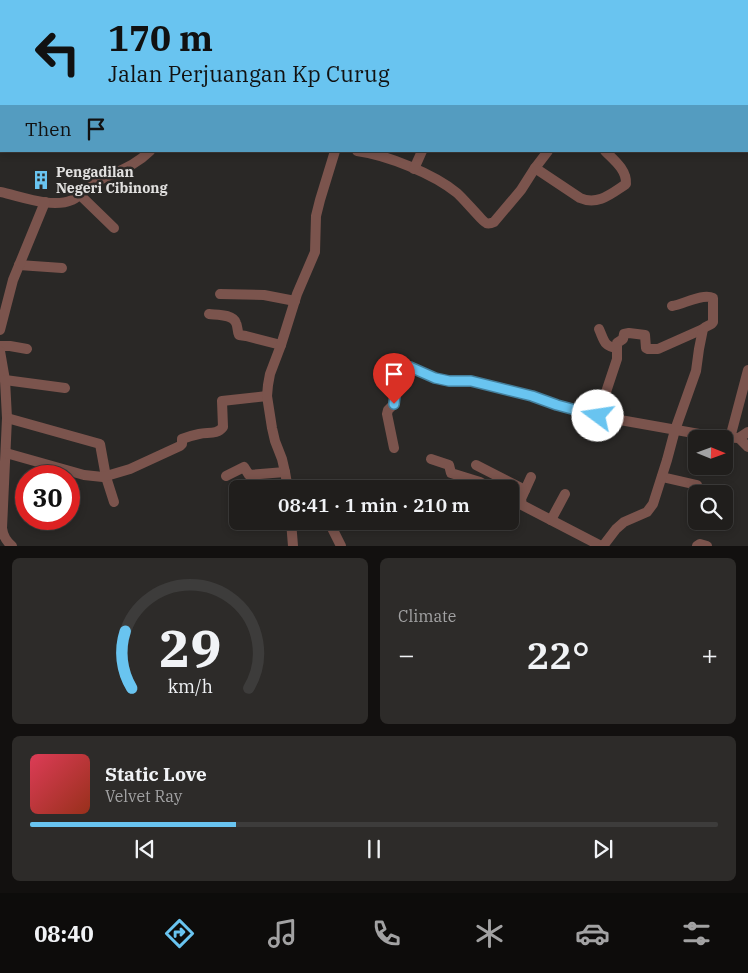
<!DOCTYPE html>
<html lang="en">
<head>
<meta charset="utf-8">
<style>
  :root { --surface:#201e1c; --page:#2d2b29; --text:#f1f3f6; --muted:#a2a2a3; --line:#3d3c3b; --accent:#69c4f0 }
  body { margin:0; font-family:"IBM Plex Serif",serif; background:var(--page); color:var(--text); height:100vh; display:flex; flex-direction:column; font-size:19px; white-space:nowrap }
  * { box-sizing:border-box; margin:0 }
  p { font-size:16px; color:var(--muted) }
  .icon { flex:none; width:28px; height:28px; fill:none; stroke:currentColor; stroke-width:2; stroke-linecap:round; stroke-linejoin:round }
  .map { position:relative; height:546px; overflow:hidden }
  .details { display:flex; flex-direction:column; gap:12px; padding:12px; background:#12100f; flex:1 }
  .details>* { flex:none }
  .hud { position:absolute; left:0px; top:0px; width:749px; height:152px; box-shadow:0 2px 8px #0003,0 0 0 1px var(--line); background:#69c4f0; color:#111; overflow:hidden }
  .needle { width:32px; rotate:91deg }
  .fabs { position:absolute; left:688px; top:430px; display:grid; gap:10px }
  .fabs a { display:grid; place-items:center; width:45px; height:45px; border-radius:8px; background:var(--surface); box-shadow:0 2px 8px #0003,0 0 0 1px var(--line); font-size:25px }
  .speed { position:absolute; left:15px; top:465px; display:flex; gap:10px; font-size:25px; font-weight:700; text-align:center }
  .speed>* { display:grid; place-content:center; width:65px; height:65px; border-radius:50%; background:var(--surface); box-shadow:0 2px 8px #0003,0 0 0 1px var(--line); line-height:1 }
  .speed .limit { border:8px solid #d22; background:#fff; color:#111 }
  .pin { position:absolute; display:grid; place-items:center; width:42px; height:42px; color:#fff; margin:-51px -21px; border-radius:50% 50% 50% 0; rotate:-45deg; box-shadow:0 0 5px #0007 }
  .pin .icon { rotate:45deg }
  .me { position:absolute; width:55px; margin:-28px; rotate:284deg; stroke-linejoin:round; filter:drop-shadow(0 0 4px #0008) }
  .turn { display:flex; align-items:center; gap:18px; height:105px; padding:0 25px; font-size:22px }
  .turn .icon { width:65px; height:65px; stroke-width:2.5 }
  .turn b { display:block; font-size:35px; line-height:42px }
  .then { display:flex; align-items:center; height:48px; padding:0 25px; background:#0003; gap:10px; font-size:19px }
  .big { font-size:38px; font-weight:600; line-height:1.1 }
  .details .tile { flex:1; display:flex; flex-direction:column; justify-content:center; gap:8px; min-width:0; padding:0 18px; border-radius:8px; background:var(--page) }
  .details .dial { align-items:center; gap:0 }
  .dial svg { height:130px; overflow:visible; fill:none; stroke:var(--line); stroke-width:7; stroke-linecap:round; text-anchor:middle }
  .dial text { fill:var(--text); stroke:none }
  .song { display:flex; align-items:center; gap:15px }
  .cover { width:60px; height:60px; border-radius:8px; background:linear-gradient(135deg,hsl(350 70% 55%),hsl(10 70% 35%)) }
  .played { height:5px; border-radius:2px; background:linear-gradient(90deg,var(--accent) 30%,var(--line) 30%) }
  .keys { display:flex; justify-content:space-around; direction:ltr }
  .heat { display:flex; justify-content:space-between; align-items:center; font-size:28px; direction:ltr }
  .details .tiles { flex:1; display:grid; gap:12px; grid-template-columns:1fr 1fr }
  .tile:last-child { grid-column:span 2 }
  .trip { position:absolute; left:229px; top:480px; width:290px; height:50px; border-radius:8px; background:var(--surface); box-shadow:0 2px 8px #0003,0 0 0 1px var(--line); font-weight:600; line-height:50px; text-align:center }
  .menu { display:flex; height:80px; justify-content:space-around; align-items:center; background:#0d0c0b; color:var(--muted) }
  .menu .icon { width:35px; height:35px }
  .menu .selected { color:var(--accent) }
  .menu b { font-size:22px; color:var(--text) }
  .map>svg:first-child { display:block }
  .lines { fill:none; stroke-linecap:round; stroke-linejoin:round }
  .minor { stroke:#7b544d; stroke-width:10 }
  .major { stroke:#cd7d70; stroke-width:12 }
  .route-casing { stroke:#447f9c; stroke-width:12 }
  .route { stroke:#69c4f0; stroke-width:9 }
  .labels { text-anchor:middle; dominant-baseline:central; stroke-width:5; stroke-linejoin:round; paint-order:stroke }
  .poi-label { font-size:14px; font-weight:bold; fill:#e1e0df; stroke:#2a2826; text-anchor:start }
</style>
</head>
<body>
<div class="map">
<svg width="748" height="546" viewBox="0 0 748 546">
  <rect width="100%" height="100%" fill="#2a2826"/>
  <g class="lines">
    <g class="minor">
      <polyline points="247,0 247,1"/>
      <polyline points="363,0 363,1"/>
      <polyline points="553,0 553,1"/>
      <polyline points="664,0 665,1"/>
      <polyline points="303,1 303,0"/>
      <polyline points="597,1 597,0"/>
      <path d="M 357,151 C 387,155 434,174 457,193 C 462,197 484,223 486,223 C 488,224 492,223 494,222 L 521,190 L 535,168 L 548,151"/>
      <path d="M 535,168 L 580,198 C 598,206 612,193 626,184 C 627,170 614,160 605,151"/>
      <polyline points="414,169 422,151"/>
      <path d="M 0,192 C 20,196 52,209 72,200 C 82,195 90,186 100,180 C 118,171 135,166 150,151"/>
      <polyline points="80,195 114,228"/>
      <polyline points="19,265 62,268"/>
      <polyline points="220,294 264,295 295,301"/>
      <path d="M 209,314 C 217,315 233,314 236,323 C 238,326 237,331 239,335 L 246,336 L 281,345"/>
      <path d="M 599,329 C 604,340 604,347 617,348"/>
      <polyline points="0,330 13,280 45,202"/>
      <polyline points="0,346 10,346 27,349"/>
      <path d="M 0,351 L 5,380 L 7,418 L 2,528 C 3,536 6,541 12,546"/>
      <polyline points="5,380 65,388"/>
      <polyline points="598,416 617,359 617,343 623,339 624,334 629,333 645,335 646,348 648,349 658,349 703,329"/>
      <polyline points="7,418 100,444 106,477 114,502"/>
      <polyline points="730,438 748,370"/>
      <polyline points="739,438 748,447"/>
      <polyline points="394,448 387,414 388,410 393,405 396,386 400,369 410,367 435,378 449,381 471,381 532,396 557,405 592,415 716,437 739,438 748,432"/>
      <path d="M 6,453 L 84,475 L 103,477 L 130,469 L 180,446 L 182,444 L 182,439 C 187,437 194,435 199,434 C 208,432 217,435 223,427 L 222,401 L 267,396"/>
      <polyline points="431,459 449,465 451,473 480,482 492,489"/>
      <polyline points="476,465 525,490"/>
      <polyline points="226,476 244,467 249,475 285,472"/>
      <polyline points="531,477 521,499 522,505 601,546"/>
      <polyline points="662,477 697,485"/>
      <polyline points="288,489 285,472 282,459 275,441 272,428 267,396 268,385 270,374 281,345 297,294 315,252 316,216 320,200 335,151"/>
      <polyline points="551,520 565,494"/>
      <polyline points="291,521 293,546"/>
      <polyline points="329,522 341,546"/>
      <path d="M 603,546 L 616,529 L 624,522 L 647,512 L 653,504 L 667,460 L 675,430 L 696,371 L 699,349 L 703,329 C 706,325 711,326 713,322 L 713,298 C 703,293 684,304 672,306"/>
      <polyline points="697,546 700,544 707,546"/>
    </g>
    <g class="major">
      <polyline points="18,1 19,0"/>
      <polyline points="32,1 33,0"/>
      <polyline points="0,11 1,8"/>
      <polyline points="0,42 1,39"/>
      <polyline points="0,76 1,73"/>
    </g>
  </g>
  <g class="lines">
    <g class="route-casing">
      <polyline id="route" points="394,404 396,386 400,370 410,367 435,378 449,381 471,381 532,396 557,405 598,416"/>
    </g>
    <use href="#route" class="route"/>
  </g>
  <defs>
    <g id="building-bare" transform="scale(1.5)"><path d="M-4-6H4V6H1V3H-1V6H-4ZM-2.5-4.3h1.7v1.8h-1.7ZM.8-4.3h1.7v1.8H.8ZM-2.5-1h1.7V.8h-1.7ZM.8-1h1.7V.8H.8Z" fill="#69c4f0" stroke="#2a2826" stroke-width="2.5" paint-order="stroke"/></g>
  </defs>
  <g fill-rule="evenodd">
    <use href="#building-bare" x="41" y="180"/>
  </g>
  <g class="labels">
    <g class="poi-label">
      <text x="56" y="172">Pengadilan<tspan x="56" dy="16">Negeri Cibinong</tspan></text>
    </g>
  </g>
</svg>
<div class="fabs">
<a><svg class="needle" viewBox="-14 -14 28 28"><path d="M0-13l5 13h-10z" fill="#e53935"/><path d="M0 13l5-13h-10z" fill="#a2a2a3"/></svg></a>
<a><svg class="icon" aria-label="search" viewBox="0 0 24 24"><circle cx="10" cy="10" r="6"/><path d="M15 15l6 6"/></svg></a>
</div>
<div class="speed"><div class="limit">30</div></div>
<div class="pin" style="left:394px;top:404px;background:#d93025"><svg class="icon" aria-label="arrive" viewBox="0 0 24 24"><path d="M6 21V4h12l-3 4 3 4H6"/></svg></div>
<svg class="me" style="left:598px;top:416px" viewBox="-20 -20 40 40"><circle r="19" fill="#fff"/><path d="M0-13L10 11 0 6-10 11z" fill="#69c4f0"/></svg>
<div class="trip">08:41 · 1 min · 210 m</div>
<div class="hud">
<div class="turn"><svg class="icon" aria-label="left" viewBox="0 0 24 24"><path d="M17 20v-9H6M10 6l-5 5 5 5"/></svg><div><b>170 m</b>Jalan Perjuangan Kp Curug</div></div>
<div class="then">Then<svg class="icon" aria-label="arrive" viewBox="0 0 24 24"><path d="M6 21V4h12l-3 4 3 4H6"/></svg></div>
</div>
</div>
<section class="details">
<div class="tiles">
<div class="tile dial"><svg viewBox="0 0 100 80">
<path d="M14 69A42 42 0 1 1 86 69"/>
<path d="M14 69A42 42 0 0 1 10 34" stroke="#69c4f0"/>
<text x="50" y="56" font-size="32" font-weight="700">29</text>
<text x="50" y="72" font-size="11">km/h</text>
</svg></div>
<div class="tile"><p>Climate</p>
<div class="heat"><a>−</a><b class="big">22°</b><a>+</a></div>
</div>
<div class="tile">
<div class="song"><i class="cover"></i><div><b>Static Love</b><p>Velvet Ray</p></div></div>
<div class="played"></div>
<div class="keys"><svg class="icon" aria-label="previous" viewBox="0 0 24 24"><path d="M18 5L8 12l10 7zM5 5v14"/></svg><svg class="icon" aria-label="pause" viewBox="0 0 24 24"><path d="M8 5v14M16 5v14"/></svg><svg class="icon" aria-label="next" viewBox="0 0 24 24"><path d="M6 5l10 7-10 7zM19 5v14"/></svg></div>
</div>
</div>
</section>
<nav class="menu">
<b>08:40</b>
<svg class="icon selected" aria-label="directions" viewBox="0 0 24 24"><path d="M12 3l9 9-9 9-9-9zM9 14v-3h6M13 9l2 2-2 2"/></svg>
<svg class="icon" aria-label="music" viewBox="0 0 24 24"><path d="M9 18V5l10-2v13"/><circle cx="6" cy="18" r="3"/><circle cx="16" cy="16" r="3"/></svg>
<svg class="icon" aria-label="phone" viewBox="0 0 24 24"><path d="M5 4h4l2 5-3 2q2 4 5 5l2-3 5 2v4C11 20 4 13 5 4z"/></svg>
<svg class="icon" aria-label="climate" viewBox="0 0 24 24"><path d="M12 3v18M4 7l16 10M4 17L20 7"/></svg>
<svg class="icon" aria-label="car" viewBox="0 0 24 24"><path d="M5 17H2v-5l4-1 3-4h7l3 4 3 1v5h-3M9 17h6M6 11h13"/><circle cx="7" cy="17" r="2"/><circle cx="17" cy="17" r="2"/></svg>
<svg class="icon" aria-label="filters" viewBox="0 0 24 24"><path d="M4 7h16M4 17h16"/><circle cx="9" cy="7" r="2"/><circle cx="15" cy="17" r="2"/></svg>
</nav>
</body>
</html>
